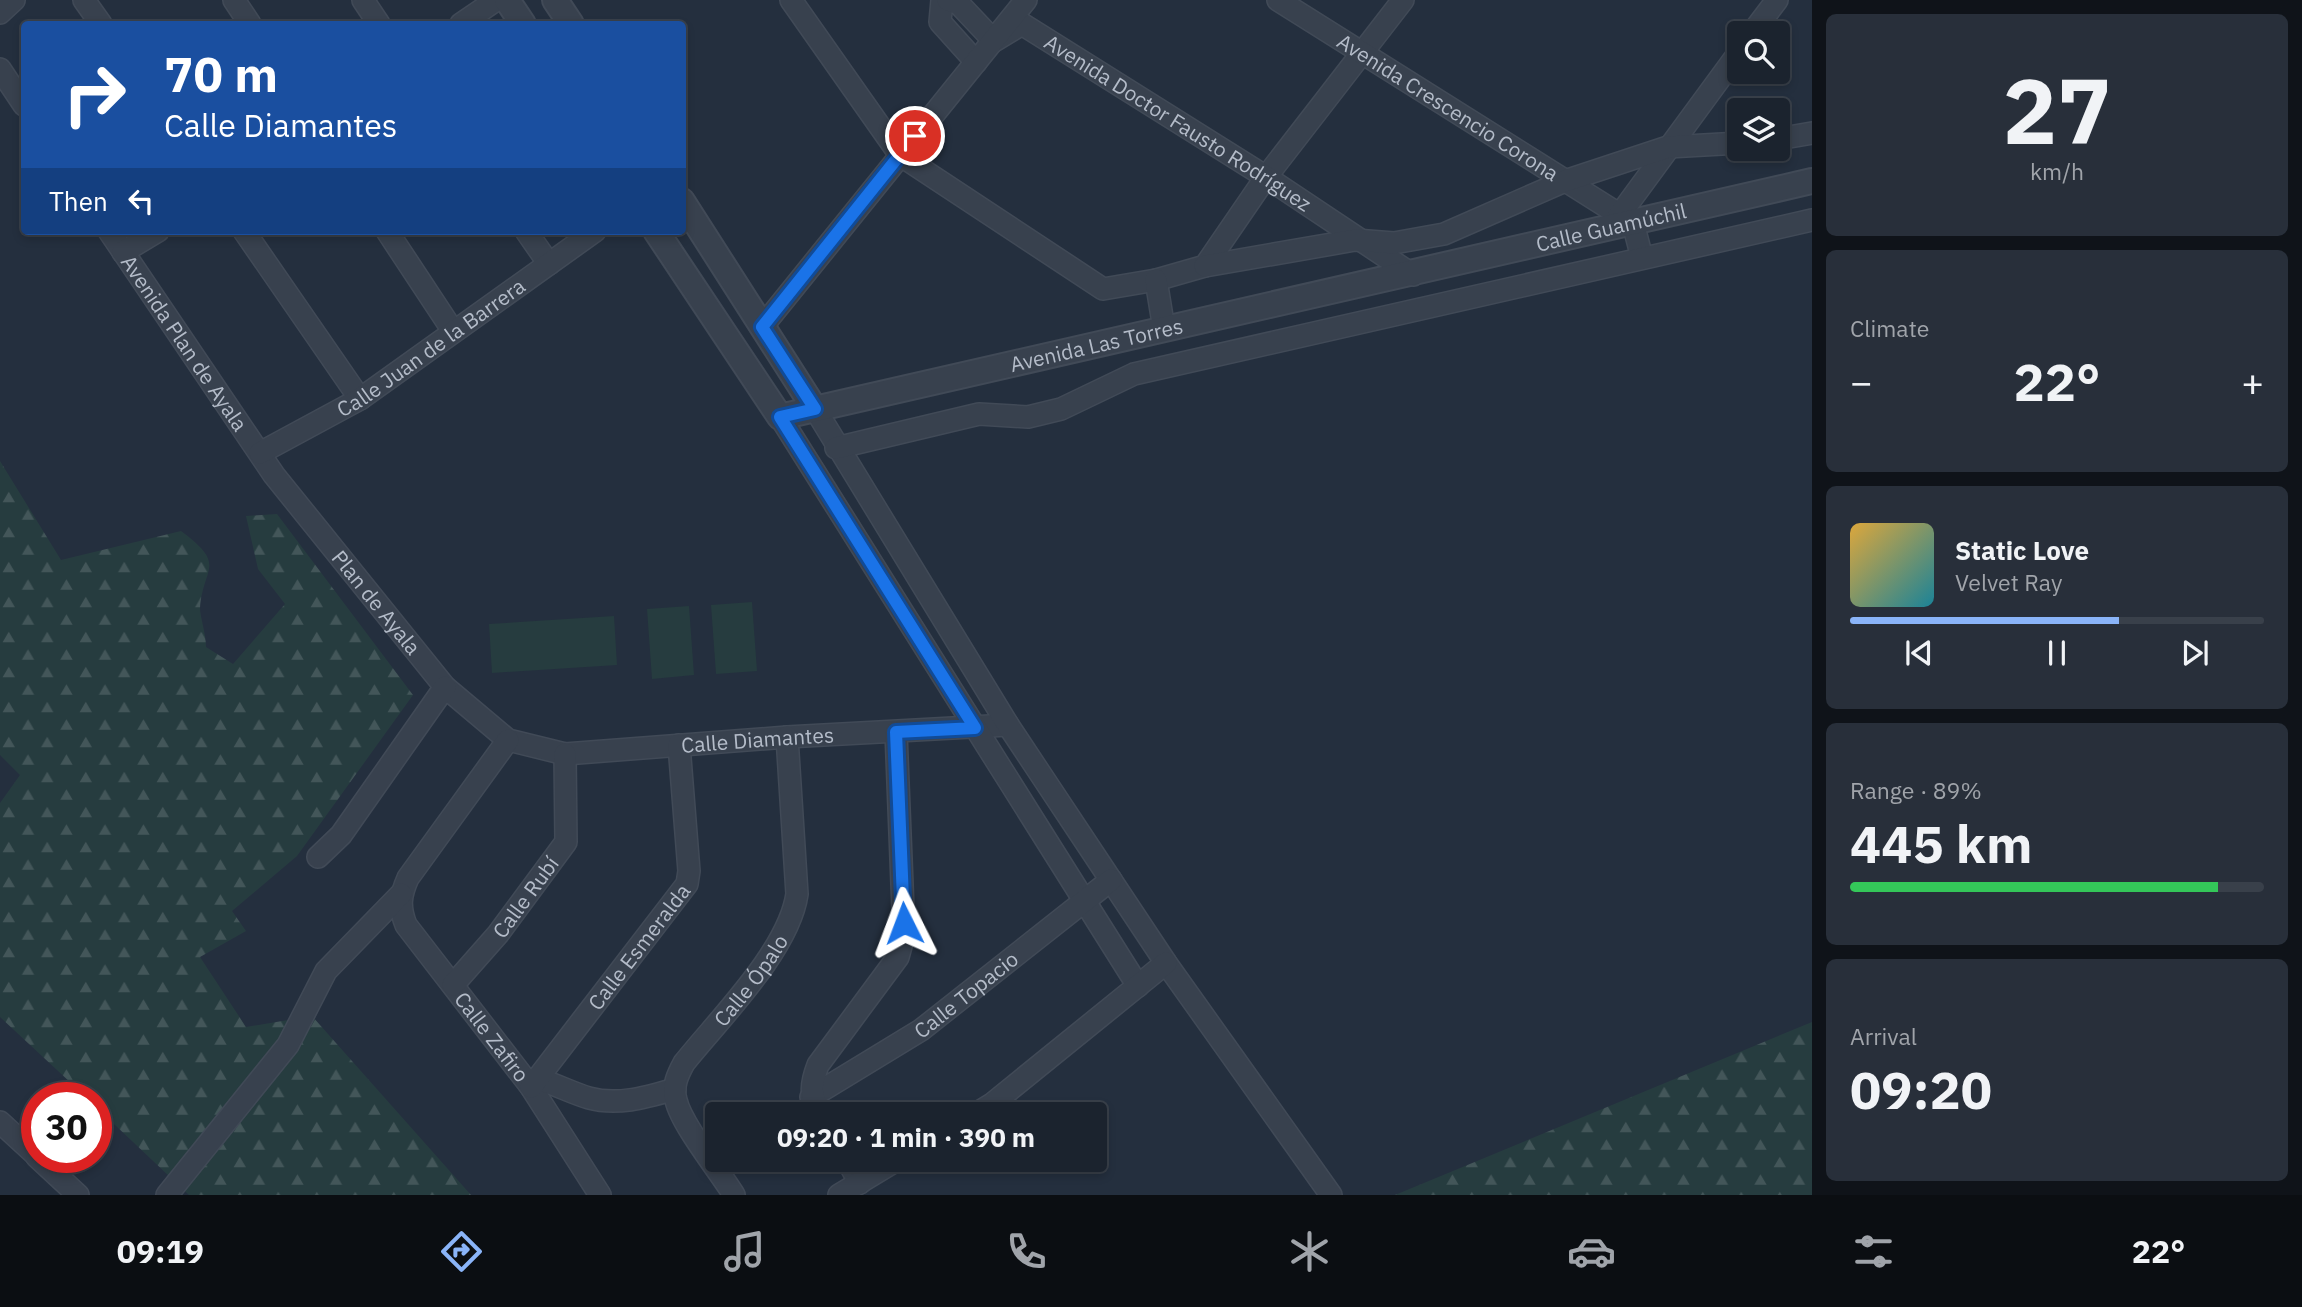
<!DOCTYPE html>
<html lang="en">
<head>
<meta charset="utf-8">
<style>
  :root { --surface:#1b232e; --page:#282f3a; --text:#f1f3f6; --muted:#a0a4aa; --line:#39404a; --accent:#8ab4f8 }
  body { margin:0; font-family:"IBM Plex Sans",sans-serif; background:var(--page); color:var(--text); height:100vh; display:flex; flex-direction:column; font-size:26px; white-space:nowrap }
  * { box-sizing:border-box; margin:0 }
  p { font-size:23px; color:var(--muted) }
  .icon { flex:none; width:38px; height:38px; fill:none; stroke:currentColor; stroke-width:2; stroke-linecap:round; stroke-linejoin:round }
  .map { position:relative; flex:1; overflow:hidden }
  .sheet { display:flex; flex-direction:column; gap:14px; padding:14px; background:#0f1319; width:490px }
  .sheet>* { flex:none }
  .hud { position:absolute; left:21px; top:21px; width:665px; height:214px; border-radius:7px; box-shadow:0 4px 10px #0003,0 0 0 2px var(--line); background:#1a4fa0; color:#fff; overflow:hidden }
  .tools { position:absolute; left:1727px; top:21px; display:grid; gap:14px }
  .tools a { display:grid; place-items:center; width:63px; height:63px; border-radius:7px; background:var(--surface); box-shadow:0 4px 10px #0003,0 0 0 2px var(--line); font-size:35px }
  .speed { position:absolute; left:21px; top:1082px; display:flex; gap:14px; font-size:35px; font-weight:700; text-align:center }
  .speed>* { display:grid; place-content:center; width:91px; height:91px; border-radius:50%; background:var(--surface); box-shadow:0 4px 10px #0003,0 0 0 2px var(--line); line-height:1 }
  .speed .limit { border:10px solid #d22; background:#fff; color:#111 }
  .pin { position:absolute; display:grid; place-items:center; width:60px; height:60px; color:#fff; margin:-30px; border:4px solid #fff; border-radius:50%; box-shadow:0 2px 7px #0007 }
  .me { position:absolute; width:77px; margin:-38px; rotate:357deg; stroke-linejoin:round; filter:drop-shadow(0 0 5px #0008) }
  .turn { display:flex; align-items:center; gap:24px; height:147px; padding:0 28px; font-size:32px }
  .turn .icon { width:91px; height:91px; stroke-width:2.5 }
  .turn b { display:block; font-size:49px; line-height:60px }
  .then { display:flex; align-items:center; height:66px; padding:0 28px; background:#0003; gap:14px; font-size:26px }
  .big { font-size:52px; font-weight:700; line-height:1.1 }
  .sheet .card { flex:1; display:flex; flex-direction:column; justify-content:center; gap:10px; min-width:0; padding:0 24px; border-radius:10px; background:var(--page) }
  .sheet .dial { align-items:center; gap:0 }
  .dial b { font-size:91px; line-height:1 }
  .song { display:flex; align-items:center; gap:21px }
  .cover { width:84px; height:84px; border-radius:10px; background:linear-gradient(135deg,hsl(40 70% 55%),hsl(190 70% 35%)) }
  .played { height:7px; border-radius:4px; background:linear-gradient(90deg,var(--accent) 65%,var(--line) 65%) }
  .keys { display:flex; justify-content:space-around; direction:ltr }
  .heat { display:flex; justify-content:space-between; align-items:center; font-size:38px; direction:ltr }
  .charge { height:10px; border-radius:5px; background:linear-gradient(90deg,#34c759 89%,var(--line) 0) }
  .trip { position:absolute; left:705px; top:1102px; width:402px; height:70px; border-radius:7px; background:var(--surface); box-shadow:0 4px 10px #0003,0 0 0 2px var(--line); font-weight:700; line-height:70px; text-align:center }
  .menu { display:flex; height:112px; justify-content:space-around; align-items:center; background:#0b0e12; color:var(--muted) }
  .menu .icon { width:49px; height:49px }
  .menu .active { color:var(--accent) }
  .menu b { font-size:32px; color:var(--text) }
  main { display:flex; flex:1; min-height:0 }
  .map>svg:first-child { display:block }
  .forest { fill:url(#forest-firs) }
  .green { fill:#263c3f }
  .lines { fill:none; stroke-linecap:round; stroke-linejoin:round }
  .minor-casing { stroke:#414a57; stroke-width:24 }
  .tertiary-casing { stroke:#414a57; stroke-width:28 }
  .minor { stroke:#38414e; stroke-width:21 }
  .tertiary { stroke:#38414e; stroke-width:24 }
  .route-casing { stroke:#114b97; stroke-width:18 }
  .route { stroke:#1a73e8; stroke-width:12 }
  .labels { text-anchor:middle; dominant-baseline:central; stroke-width:7; stroke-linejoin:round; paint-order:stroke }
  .street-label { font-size:21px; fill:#b4bcc9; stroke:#1d2633 }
</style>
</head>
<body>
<main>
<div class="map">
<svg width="1812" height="1195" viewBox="0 0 1812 1195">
  <defs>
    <pattern id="forest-firs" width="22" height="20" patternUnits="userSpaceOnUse" patternTransform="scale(1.75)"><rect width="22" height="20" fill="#263c3f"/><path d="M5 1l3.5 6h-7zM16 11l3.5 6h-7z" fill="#435659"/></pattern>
  </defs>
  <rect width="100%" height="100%" fill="#242f3e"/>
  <g class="forest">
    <path d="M 0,461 L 61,560 L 181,531 C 228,566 203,566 200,608 C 200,617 206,633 206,647 L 233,664 L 285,604 L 258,569 L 246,516 L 277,514 L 413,695 L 297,856 L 232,911 L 246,931 L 200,957 L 246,1027 L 312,1016 L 471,1195 L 189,1195 L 96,1107 L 96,1097 L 86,1097 L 0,1017 L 0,803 L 20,775 L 0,755 Z"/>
    <polygon points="1812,1022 1812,1195 1395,1195"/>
  </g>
  <g class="green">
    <polygon points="752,602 757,671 716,674 711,605"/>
    <polygon points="689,606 694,675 652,679 647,609"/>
    <polygon points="614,616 617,665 492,673 489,624"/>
  </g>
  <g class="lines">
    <g class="minor-casing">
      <g id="minor">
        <polyline points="84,0 101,24"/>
        <polyline points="234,0 250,24"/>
        <polyline points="363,0 379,24"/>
        <polyline points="791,0 900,155 1103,289 1156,280 1205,266 1266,177 1403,0"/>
        <polyline points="942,0 940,22 976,62"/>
        <path id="s1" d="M 948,0 L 959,4 L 994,41 L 1022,24 L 1266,177 L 1413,275"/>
        <path id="s2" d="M 1278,0 L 1620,215"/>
        <polyline points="0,13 14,0"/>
        <polyline points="461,24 496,0"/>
        <polyline points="1752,33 1777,0"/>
        <polyline points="0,69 24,105"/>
        <polyline points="1778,139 1812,133"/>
        <polyline points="1633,223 1642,258"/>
        <polyline points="1613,224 1740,51"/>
        <path id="s3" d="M 109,231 L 274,475 L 445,687 L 508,740 L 565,754 L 787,737 L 1008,725"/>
        <polyline points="244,231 360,399"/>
        <polyline points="387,231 453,331"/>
        <polyline points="526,231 549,264"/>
        <polyline points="123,252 158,231"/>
        <polyline points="1205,266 1355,240 1394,243 1444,234 1565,181 1668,147 1740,143"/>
        <polyline points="1156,280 1164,329"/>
        <polyline points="762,327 1026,0"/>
        <polyline points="815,409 1008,725 1166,963 1331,1195"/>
        <polyline points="780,417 1138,986"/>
        <polyline points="836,448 979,414 1028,417 1061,409 1134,374 1812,220"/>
        <path id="s4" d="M 260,453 L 360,399 L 595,231"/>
        <path id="s5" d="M 508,740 L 408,878 C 400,896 399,907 406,925 L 531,1087 L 600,1195"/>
        <polyline points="318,857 341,835 445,687"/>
        <path id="s6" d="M 453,985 L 498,934 L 566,842 L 565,754"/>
        <path d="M 538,1079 C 555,1084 572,1093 589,1098 C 618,1106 647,1097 675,1089"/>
        <path id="s7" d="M 531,1087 L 687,884 L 689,871 L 679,745"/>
        <path id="s8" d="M 811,1097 L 921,1030 L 1111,880"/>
        <path d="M 821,1115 C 810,1095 810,1086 818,1065 L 898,957 L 904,935 L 896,732"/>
        <polyline points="974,1115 992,1104 1166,963"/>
        <polyline points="0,1122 37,1156"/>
        <polyline points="37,1157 78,1195"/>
        <polyline points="847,1160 860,1183"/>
        <polyline points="167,1195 288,1045 326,971 401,894"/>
        <path id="s9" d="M 734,1195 C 720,1172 681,1124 676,1100 C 672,1086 678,1074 684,1063 C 720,1018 789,950 797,894 L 787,737"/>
        <polyline points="839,1195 897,1160"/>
      </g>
    </g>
    <g class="tertiary-casing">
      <g id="tertiary">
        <polyline points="507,0 523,24"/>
        <polyline points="555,0 571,24"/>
        <polyline points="682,201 815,409"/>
        <path id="s10" d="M 656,231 L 780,417 L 1812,181"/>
      </g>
    </g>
    <use href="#minor" class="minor"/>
    <use href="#tertiary" class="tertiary"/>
  </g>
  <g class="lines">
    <g class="route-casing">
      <polyline id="route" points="904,923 896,732 975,728 780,417 815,409 762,327 915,136"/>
    </g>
    <use href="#route" class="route"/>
  </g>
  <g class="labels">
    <g class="street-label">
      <text stroke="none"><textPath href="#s2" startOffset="201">Avenida Crescencio Corona</textPath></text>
      <text stroke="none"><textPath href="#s1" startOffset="280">Avenida Doctor Fausto Rodríguez</textPath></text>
      <text stroke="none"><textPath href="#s10" startOffset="1076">Calle Guamúchil</textPath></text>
      <text stroke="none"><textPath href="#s3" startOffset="135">Avenida Plan de Ayala</textPath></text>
      <text stroke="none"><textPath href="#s10" startOffset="548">Avenida Las Torres</textPath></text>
      <text stroke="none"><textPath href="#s4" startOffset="201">Calle Juan de la Barrera</textPath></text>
      <text stroke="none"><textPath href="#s3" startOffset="458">Plan de Ayala</textPath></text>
      <text stroke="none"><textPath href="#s3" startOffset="901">Calle Diamantes</textPath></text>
      <text stroke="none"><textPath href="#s6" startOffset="114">Calle Rubí</textPath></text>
      <text stroke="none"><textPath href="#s7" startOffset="177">Calle Esmeralda</textPath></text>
      <text stroke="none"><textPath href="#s9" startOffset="257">Calle Ópalo</textPath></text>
      <text stroke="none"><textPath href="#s8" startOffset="186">Calle Topacio</textPath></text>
      <text stroke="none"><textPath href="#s5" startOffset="360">Calle Zafiro</textPath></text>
    </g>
  </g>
</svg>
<div class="tools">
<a><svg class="icon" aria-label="search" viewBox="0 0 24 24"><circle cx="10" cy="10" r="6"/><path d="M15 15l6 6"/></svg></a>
<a><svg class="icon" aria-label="layers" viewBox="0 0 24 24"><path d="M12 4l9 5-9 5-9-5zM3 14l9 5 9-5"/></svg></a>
</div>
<div class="speed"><div class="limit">30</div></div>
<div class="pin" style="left:915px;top:136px;background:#d93025"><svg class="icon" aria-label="arrive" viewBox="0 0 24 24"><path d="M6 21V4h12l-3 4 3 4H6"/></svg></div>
<svg class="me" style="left:904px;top:923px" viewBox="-20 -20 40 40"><path d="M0-17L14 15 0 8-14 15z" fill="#1a73e8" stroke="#fff" stroke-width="4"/></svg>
<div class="trip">09:20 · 1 min · 390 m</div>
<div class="hud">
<div class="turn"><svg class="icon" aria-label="right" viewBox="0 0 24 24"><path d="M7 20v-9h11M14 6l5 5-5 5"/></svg><div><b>70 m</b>Calle Diamantes</div></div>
<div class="then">Then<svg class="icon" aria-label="left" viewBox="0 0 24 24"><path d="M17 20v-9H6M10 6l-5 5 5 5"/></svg></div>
</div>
</div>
<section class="sheet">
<div class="card dial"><b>27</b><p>km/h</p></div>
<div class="card"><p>Climate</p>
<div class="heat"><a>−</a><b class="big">22°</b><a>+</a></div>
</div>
<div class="card">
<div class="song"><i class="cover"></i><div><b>Static Love</b><p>Velvet Ray</p></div></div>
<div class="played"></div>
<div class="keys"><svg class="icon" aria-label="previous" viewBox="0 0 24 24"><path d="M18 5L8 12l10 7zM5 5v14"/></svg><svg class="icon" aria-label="pause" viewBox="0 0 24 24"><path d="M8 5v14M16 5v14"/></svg><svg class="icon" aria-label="next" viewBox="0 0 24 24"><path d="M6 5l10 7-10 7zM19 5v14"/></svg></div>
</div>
<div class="card"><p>Range · 89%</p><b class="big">445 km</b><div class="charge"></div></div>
<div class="card"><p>Arrival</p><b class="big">09:20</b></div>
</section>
</main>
<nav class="menu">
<b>09:19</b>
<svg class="icon active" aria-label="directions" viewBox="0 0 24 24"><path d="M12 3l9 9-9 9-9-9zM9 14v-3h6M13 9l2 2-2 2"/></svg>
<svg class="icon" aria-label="music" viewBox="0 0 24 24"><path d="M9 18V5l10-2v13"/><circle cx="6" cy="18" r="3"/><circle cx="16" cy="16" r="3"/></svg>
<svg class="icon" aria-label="phone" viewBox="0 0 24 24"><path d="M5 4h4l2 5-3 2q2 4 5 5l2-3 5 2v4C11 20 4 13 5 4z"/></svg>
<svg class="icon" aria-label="climate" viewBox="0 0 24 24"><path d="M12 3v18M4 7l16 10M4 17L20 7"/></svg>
<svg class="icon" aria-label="car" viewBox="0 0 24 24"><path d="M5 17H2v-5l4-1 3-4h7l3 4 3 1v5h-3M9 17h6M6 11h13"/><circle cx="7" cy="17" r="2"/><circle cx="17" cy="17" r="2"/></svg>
<svg class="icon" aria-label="filters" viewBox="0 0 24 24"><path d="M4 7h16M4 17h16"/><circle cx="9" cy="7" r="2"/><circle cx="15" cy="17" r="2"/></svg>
<b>22°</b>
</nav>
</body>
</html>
